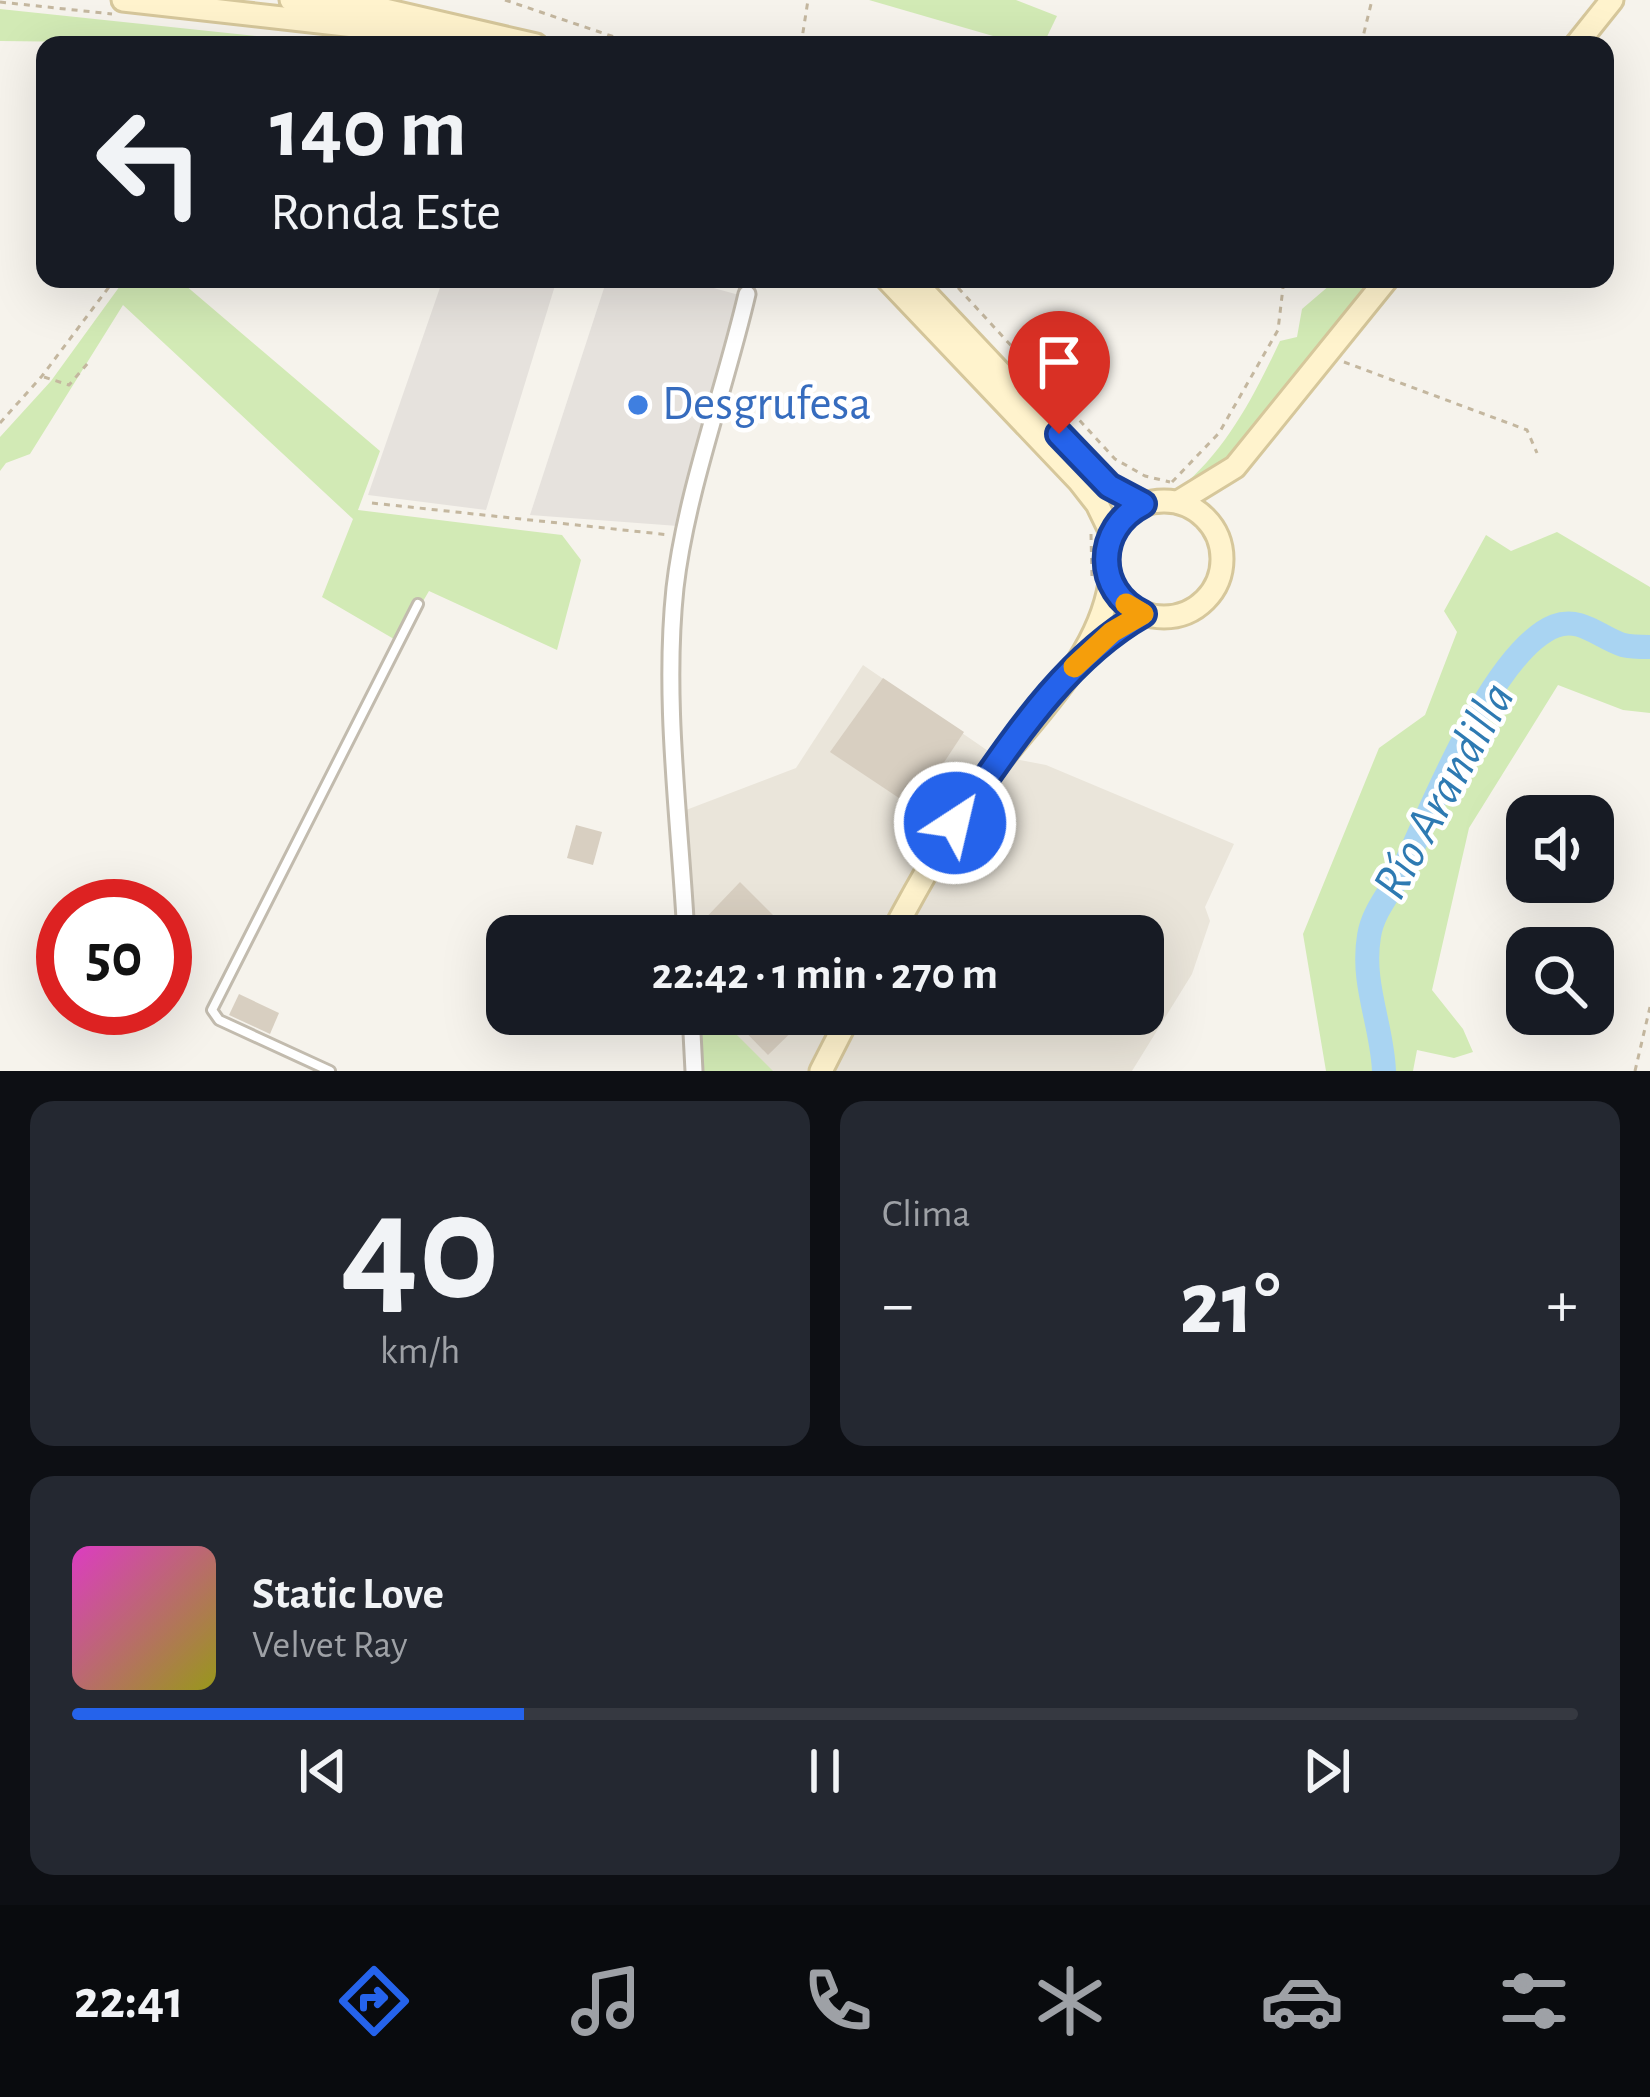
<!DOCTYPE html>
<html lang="es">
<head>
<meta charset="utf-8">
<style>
  :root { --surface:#171b24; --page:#242831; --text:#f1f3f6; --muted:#9ea1a6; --line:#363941; --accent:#2563eb }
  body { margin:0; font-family:"Alegreya Sans",sans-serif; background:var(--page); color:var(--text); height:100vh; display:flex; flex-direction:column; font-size:45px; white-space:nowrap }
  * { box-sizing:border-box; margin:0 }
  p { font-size:39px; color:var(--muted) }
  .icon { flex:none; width:66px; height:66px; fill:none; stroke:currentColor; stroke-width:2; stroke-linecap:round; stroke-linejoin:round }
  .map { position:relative; height:1071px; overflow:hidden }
  .panel { display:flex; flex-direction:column; gap:30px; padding:30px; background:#0d0f14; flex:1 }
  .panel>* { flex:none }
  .top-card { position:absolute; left:36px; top:36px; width:1578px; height:252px; border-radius:24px; box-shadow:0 12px 48px #0002; background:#171b24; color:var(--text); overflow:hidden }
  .buttons { position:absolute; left:1506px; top:795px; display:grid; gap:24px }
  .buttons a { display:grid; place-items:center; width:108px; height:108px; border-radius:24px; background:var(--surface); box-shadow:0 12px 48px #0002; font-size:60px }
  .speed { position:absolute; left:36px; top:879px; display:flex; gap:24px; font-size:60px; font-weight:700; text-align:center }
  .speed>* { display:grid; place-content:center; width:156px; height:156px; border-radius:50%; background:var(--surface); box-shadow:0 12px 48px #0002; line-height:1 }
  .speed .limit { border:18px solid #d22; background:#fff; color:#111 }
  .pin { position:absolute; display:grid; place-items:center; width:102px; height:102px; color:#fff; margin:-123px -51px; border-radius:50% 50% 50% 0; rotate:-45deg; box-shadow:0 0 12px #0007 }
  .pin .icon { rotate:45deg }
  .me { position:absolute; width:132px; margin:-66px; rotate:35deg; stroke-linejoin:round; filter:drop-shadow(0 0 9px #0008) }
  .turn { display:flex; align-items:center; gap:42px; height:252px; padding:0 36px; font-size:54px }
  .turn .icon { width:156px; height:156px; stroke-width:2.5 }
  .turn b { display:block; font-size:84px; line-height:102px }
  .big { font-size:90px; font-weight:600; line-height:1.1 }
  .panel .tile { flex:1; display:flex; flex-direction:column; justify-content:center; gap:18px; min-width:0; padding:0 42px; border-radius:24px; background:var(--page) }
  .panel .dial { align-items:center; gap:0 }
  .dial b { font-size:156px; line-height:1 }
  .song { display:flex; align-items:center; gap:36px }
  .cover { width:144px; height:144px; border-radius:18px; background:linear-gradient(135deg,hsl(310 70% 55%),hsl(60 70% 35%)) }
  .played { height:12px; border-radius:6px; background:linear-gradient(90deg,var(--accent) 30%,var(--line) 30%) }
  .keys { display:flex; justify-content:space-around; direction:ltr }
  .heat { display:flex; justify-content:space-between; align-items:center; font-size:66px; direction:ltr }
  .panel .tiles { flex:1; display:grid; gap:30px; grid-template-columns:1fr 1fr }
  .tile:last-child { grid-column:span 2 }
  .trip { position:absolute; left:486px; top:915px; width:678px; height:120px; border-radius:24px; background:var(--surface); box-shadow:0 12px 48px #0002; font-weight:600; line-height:120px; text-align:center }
  .tabs { display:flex; height:192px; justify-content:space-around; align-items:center; background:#090b0e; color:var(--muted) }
  .tabs .icon { width:84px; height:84px }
  .tabs .selected { color:var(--accent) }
  .tabs b { font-size:54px; color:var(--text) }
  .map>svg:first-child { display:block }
  .residential { fill:#eae5da }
  .industrial { fill:#e6e2dd }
  .green { fill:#d2eab5 }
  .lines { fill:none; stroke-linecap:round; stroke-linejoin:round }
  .river { stroke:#a9d4f2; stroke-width:24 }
  .building { fill:#d8cfc1 }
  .service-casing { stroke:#c2bbae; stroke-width:14 }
  .minor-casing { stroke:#c2bbae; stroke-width:21 }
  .secondary-casing { stroke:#d6c79b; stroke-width:27 }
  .path { stroke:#c4b79f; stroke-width:3; stroke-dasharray:6 6; stroke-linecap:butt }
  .service { stroke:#fff; stroke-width:8 }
  .minor { stroke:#fff; stroke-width:15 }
  .secondary { stroke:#fff3cd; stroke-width:21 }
  .route-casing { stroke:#184099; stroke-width:30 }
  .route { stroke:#2563eb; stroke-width:21 }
  .slow { stroke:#f59e0b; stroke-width:21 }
  .shop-dot { fill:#3f7fe0; stroke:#fff; stroke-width:4.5 }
  .labels { text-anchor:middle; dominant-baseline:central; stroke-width:9; stroke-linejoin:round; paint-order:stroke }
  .shop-label { font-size:48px; fill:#366cbe; stroke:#fff; text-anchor:start }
  .water-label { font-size:51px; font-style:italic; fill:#2e7ab2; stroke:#fff }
</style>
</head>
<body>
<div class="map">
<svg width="1650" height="1071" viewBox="0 0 1650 1071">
  <rect width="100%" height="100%" fill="#f6f3ec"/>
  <polygon class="residential" points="863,665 994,755 1046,765 1234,844 1205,907 1210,921 1192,974 1132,1071 700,1071 697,1014 1143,1014 1143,936 693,936 686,810 796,768"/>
  <g class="industrial">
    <polygon points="443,279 557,279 486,510 368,495"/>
    <polygon points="607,279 681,279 739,295 678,526 530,515"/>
  </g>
  <g class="green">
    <polygon points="869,0 1016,0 1057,16 1043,45 1024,45"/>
    <polygon points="0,9 342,45 0,41"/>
    <polygon points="125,279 178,279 380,451 358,510 562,535 581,560 557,650 429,591 399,642 322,597 353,519 123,305 30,454 6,463 0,471 0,437 51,381"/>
    <path d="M 1337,279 L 1371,279 L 1222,464 L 1187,482 C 1229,445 1256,392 1280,341 L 1297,337 L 1302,309 Z"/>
    <polygon points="1557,532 1650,587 1650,713 1623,710 1558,685 1469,828 1432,990 1463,1029 1473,1052 1454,1058 1417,1050 1413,1071 1326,1071 1303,934 1379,748 1425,715 1457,632 1444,611 1486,535 1511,551"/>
    <polygon points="694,1014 716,1014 773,1071 696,1071"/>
  </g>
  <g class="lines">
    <path class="river" d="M 1384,1071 C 1382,1024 1361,984 1369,936 C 1373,909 1395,887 1406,863 C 1433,805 1494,650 1555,626 C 1581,616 1600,638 1623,645 C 1631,647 1642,647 1650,647"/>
  </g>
  <g class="building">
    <polygon points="883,678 964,732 914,808 830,752"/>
    <polygon points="576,825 602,832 593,865 567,858"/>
    <polygon points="740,882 794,936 706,936 697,927"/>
    <polygon points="239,994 279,1013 270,1034 229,1015"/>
    <polygon points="728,1014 810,1014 768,1055"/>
  </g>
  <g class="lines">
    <g class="service-casing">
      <polyline id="service" points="330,1071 219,1020 212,1010 418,604"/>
    </g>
    <g class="minor-casing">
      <g id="minor">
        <path d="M 686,936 C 680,821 663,702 675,588 C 686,492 725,389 747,294"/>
        <polyline points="691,1014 694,1071"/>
      </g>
    </g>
    <g class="secondary-casing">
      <g id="secondary">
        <polyline points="123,0 390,30 465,45"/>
        <polyline points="291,0 385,10 536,45"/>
        <polyline points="1576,45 1612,0"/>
        <polyline points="887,279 1079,481 1097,504 1111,533"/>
        <polyline points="912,279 1090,468 1109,486 1143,504"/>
        <circle cx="1164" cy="559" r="58"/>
        <polyline points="1178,502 1235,467 1387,279"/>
        <polyline points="1093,648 1143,614"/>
        <path d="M 891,936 C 919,883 947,833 982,785 C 1027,721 1097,663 1110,583"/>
        <polyline points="821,1071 850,1014"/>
      </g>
    </g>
    <g class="path">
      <polyline points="505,0 638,45"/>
      <polyline points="0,2 112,14"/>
      <polyline points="801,45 808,0"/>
      <polyline points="1361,45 1372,0"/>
      <polyline points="950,279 1115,459 1145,476 1170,482"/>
      <polyline points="1344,362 1527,430 1537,453"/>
      <polyline points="44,377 69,385 88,363"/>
      <polyline points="0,423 42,376 115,279"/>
      <polyline points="1172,482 1219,433 1278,330 1284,279"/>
      <polyline points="372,503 670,535"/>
      <polyline points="1091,534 1092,578"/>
      <polyline points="1635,1071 1650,1007"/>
    </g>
    <use href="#service" class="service"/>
    <use href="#minor" class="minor"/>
    <use href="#secondary" class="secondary"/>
  </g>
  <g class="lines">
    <g class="route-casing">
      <path id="route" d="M 955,823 C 1008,748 1062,660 1143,614 C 1094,591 1095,528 1143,504 L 1109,486 L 1059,434"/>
    </g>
    <use href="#route" class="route"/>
    <polyline class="slow" points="1074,667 1112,632 1143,614 1126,604"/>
  </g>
  <circle class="shop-dot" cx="638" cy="405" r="12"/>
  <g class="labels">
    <g class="shop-label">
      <text x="662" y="405">Desgrufesa</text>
    </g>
    <g class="water-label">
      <text transform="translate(1444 791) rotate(-61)">Río Arandilla</text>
    </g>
  </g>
</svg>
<div class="buttons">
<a><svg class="icon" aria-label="sound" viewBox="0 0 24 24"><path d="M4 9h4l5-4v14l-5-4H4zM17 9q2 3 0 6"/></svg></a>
<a><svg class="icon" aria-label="search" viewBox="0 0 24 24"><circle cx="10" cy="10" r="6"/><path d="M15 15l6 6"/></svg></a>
</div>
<div class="speed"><div class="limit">50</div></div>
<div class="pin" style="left:1059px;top:434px;background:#d93025"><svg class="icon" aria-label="arrive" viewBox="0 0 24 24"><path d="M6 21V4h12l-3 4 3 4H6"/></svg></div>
<svg class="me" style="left:955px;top:823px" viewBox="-20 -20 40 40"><circle r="17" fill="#2563eb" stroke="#fff" stroke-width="3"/><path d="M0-11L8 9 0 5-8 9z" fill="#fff"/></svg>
<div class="trip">22:42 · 1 min · 270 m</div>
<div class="top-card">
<div class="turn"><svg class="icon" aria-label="left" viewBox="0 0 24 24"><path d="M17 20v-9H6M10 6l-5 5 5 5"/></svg><div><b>140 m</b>Ronda Este</div></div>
</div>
</div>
<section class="panel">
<div class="tiles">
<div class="tile dial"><b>40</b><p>km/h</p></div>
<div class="tile"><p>Clima</p>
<div class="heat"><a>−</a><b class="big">21°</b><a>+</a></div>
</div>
<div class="tile">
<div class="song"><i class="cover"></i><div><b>Static Love</b><p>Velvet Ray</p></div></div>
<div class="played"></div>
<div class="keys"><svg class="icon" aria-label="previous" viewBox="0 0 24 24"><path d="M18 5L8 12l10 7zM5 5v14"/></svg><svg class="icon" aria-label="pause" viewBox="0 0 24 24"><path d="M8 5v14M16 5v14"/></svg><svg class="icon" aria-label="next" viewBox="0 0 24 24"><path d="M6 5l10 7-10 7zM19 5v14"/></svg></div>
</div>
</div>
</section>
<nav class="tabs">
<b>22:41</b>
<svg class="icon selected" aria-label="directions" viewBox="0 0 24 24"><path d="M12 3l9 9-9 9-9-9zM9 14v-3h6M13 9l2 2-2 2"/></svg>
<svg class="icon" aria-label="music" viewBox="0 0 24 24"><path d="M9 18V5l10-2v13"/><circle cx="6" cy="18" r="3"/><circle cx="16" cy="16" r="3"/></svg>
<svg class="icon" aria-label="phone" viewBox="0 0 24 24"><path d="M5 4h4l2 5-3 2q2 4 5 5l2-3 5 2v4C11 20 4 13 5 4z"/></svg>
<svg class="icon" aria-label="climate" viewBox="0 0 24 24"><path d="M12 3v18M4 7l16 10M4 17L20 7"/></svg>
<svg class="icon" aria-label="car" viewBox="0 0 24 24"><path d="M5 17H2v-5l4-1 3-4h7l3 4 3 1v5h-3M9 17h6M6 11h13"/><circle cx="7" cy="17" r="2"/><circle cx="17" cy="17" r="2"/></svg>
<svg class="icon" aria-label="filters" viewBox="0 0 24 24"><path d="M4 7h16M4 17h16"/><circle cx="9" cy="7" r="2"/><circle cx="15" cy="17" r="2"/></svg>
</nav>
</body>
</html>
